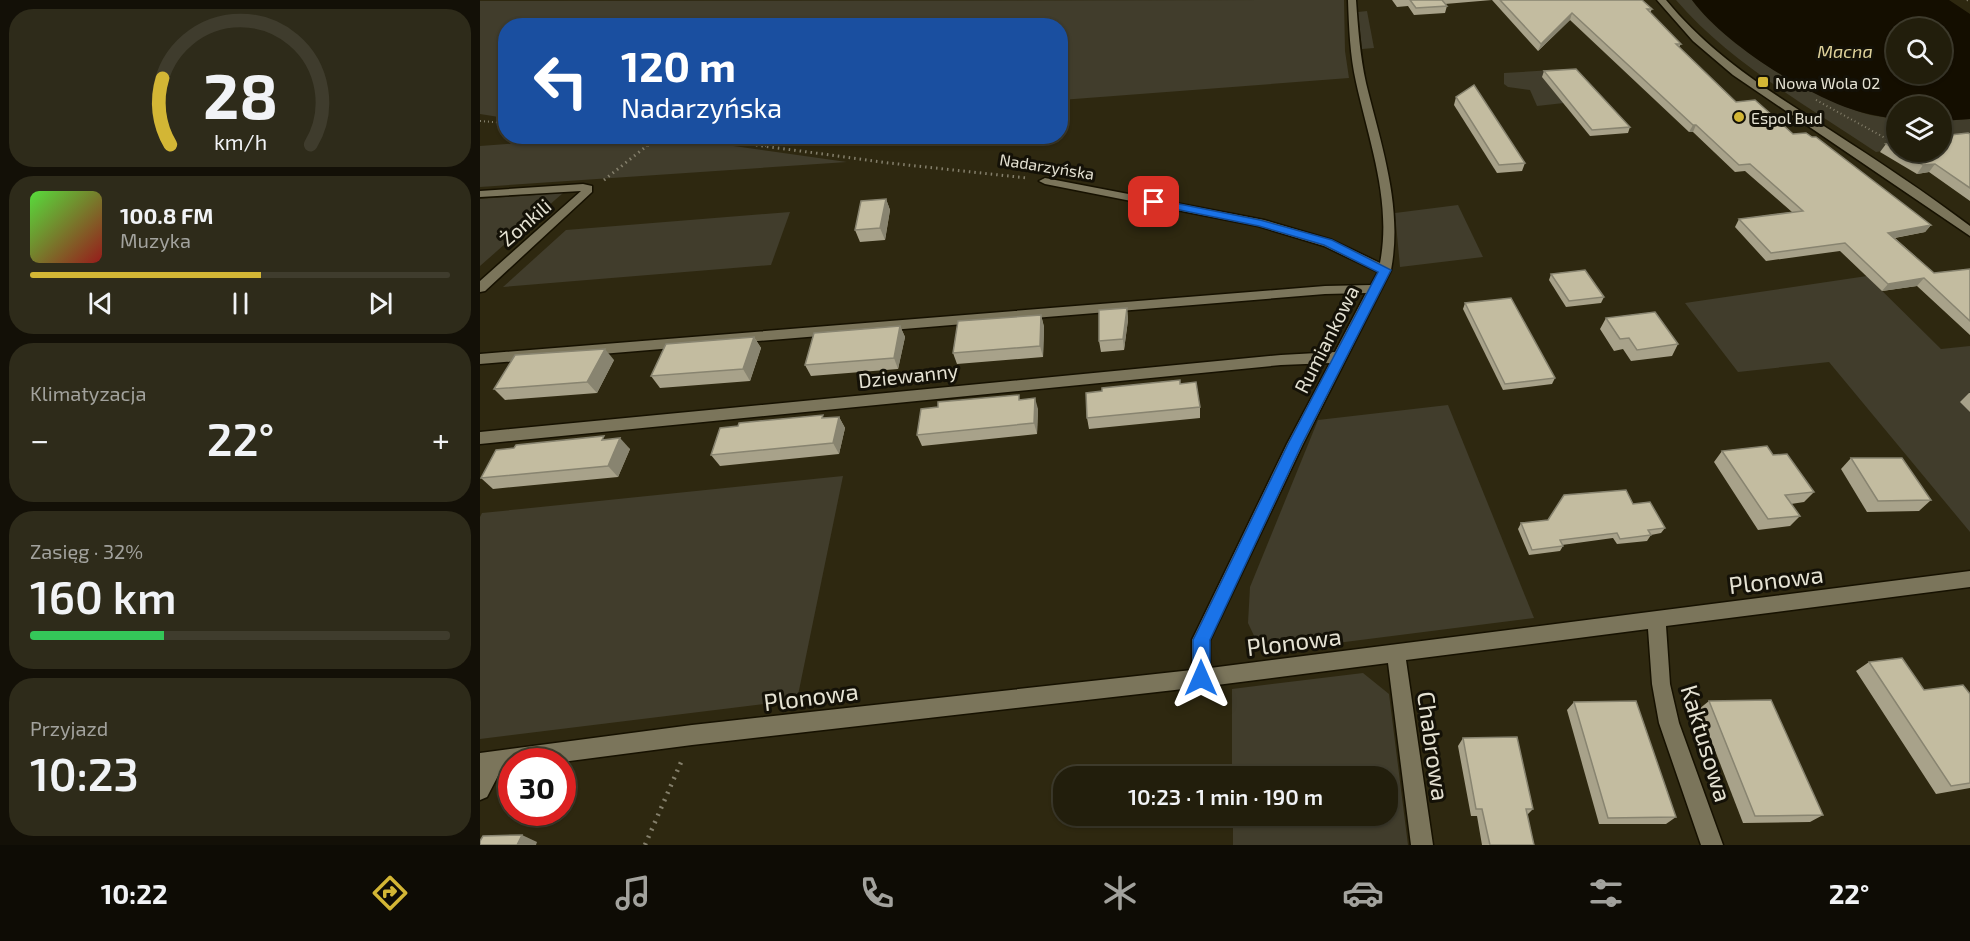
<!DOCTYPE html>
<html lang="pl">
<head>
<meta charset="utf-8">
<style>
  :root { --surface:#221e0c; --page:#2e2b1a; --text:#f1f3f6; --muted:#a2a29d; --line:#3f3c2d; --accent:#d3b635 }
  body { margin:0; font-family:"Exo 2",sans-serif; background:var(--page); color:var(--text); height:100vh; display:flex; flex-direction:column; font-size:22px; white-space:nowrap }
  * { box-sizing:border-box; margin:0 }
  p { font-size:20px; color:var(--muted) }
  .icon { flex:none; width:33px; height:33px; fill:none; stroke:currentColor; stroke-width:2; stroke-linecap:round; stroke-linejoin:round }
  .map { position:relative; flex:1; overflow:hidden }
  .panel { display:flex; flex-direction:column; gap:9px; padding:9px; background:#131007; width:480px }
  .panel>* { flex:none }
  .hud { position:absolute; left:18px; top:18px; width:570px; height:126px; border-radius:24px; box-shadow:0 2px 4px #0004,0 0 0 2px var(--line); background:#1a4fa0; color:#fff; overflow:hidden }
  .tools { position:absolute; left:1406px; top:18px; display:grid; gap:12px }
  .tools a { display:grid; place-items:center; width:66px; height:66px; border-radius:50%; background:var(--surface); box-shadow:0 2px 4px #0004,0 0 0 2px var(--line); font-size:30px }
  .speed { position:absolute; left:18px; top:748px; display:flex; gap:12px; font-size:30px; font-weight:700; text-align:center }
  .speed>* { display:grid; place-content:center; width:78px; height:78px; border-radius:50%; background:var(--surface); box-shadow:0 2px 4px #0004,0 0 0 2px var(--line); line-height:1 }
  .speed .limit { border:9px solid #d22; background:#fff; color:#111 }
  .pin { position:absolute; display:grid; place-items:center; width:51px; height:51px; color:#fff; margin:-26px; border-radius:12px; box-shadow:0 3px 9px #0006 }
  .me { position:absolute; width:66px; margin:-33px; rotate:0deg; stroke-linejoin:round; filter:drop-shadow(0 0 4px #0008) }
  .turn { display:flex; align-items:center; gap:21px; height:126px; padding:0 24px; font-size:27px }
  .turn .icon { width:78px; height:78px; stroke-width:2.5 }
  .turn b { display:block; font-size:42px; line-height:51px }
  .big { font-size:45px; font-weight:600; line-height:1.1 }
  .panel .widget { flex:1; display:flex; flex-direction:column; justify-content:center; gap:9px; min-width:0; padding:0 21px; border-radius:24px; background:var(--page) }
  .panel .dial { align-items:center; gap:0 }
  .dial svg { height:156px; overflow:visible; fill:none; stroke:var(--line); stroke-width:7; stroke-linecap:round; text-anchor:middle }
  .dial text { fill:var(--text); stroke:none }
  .song { display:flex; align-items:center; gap:18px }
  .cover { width:72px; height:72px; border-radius:9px; background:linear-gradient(135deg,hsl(110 70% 55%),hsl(0 70% 35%)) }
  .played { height:6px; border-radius:3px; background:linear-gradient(90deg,var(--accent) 55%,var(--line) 55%) }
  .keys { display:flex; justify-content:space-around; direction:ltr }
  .heat { display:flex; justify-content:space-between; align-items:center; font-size:33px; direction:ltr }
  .charge { height:9px; border-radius:4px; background:linear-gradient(90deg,#34c759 32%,var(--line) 0) }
  .trip { position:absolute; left:573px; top:766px; width:345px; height:60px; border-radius:24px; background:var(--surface); box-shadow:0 2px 4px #0004,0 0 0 2px var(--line); font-weight:600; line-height:60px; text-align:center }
  .dock { display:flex; height:96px; justify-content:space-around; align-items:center; background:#0e0c05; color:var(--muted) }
  .dock .icon { width:42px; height:42px }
  .dock .selected { color:var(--accent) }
  .dock b { font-size:27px; color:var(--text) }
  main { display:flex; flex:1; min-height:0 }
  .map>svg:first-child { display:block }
  .green { fill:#413d2c }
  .water { fill:#140e00; fill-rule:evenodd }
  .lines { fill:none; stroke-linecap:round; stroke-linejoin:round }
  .minor-casing { stroke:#161100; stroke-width:3 }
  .path-far2 { stroke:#847f6b; stroke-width:2; stroke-dasharray:1 3; stroke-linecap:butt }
  .path-far1 { stroke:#847f6b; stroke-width:3; stroke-dasharray:1.5 4; stroke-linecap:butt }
  .path { stroke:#847f6b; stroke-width:4.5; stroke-dasharray:2 6; stroke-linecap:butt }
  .minor { fill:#7b755b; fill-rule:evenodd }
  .wall { fill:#a8a28a }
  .shaded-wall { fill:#888470 }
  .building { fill:#c3bca0; stroke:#888470; stroke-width:1.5 }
  .route { fill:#1a73e8; stroke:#114b97; stroke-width:1.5 }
  .poi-dot { fill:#d3b635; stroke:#141107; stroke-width:2 }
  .labels { text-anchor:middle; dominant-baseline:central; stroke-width:6; stroke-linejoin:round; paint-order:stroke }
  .far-poi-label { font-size:16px; fill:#e5e2d3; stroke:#141107; text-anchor:start }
  .far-street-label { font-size:16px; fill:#e5e2d3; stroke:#141107 }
  .far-water-label { font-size:18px; font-style:italic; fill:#dfd29a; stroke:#141107 }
  .street-label { font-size:20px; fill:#e5e2d3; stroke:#141107 }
  .near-street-label { font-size:24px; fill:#e5e2d3; stroke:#141107 }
</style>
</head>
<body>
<main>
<section class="panel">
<div class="widget dial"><svg viewBox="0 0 100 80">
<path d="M14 69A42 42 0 1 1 86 69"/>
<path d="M14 69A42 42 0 0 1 10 35" stroke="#d3b635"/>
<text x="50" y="56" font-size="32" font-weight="700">28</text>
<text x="50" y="72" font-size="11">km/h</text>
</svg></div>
<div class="widget">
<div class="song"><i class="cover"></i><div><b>100.8 FM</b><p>Muzyka</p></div></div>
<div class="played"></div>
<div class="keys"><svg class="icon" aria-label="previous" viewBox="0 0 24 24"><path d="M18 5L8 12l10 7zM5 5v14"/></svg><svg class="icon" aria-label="pause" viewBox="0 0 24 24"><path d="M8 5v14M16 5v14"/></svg><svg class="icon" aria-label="next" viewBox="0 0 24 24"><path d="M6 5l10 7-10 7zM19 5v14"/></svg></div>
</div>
<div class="widget"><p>Klimatyzacja</p>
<div class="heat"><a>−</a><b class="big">22°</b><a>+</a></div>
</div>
<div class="widget"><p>Zasięg · 32%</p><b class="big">160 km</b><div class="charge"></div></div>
<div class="widget"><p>Przyjazd</p><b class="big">10:23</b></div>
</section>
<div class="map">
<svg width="1490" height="845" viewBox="0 0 1490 845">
  <rect width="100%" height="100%" fill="#2e2810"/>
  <g class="green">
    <polygon points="864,0 865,51 869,78 581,100 580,26 26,26 25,118 0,114 0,1"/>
    <path d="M 1196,0 L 1212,0 C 1247,47 1325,93 1380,112 C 1391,116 1404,117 1416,119 L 1416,149 L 1396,152 C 1327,105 1251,64 1196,0 Z"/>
    <polygon points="887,11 894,48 882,49 878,12"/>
    <polygon points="1073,70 1086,73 1063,77 1084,103 1057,106 1050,90 1028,87 1024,84 1024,73"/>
    <polygon points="1490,119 1490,140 1461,143 1461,121"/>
    <polygon points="138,136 196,138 367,162 0,187 0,146"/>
    <polygon points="83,193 0,266 0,199"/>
    <polygon points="978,205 1003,257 920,267 915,213"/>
    <polygon points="310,212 291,265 23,287 86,230"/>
    <polygon points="1387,276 1461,349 1490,346 1490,532 1349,362 1258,372 1205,303"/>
    <polygon points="968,405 1054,618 787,652 776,640 768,623 770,587 838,420"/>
    <polygon points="363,476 317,700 0,739 0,517 2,513"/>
    <polygon points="883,673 909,694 928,845 753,845 753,816 908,816 908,777 752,777 752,689"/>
  </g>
  <path class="water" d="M 1212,0 L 1469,0 L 1490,14 L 1490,119 L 1461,121 L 1461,106 L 1416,106 L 1415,119 C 1398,116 1381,113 1365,107 C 1317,89 1243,42 1212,0 ZM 1416,28 L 1461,28 L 1461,74 L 1416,74 Z"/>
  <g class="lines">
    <g class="minor-casing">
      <g id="minor">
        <path d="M 868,0 L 876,0 C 878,28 880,56 886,83 C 901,145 923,206 911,270 L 823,444 L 730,640 L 730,668 L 1490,571 L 1490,587 L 1186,626 L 1190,684 L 1199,723 L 1243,845 L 1221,845 L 1179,723 L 1172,684 L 1168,629 L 926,660 L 953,845 L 931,845 L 908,663 L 721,687 L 212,745 L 82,762 L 32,762 L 32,769 L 21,770 L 7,797 L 0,800 L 0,753 L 212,725 L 712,670 L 712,640 L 715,634 L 807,444 L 850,363 L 801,365 L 0,444 L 0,432 L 801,355 L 855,352 L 886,293 L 845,294 L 0,364 L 0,354 L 845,286 L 891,285 L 898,272 L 844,246 L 778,226 L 565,184 L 559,181 L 565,178 L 784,220 L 852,240 L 900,263 C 912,202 889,141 876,82 C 870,55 869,28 868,0 Z"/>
        <path d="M 1177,0 L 1186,0 C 1231,55 1290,92 1350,130 C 1398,161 1445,192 1490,226 L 1490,236 L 1253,75 L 1213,41 Z"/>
        <polygon points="103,184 112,186 112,192 5,291 0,292 0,281 101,191 0,197 0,191"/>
      </g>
    </g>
    <g class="path-far2">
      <polyline points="1487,0 1490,2"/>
      <polyline points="1336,100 1407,139"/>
      <polyline points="0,121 26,123"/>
      <polyline points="214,136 286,146"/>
      <polyline points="166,146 178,136"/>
    </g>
    <g class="path-far1">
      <polyline points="276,145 409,163 547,178"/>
      <polyline points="124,180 168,145"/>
    </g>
    <polyline class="path" points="165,845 202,760"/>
    <use href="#minor" class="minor"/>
  </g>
  <g class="wall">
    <polygon points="912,0 1162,0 1172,9 1170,13 1201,44 1199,47 1256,102 1313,134 1451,225 1445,232 1415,238 1454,273 1490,269 1490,335 1437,286 1402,291 1360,251 1286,261 1255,227 1259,219 1312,212 1265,171 1255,172 1213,132 1209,132 1090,20 1058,51 1012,0 965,4 967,6 965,13 934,15 928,6 917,7"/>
    <polygon points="1064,71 1150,127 1148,133 1110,136 1062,77"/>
    <polygon points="976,97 1045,163 1042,171 1017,173 974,105"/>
    <polygon points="1490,134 1490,201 1449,172 1437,174 1400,152 1406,144 1416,143 1416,152 1461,152"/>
    <polygon points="406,199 410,210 405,240 380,242 375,230"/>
    <polygon points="1071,274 1124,297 1121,303 1086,307 1069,280"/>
    <polygon points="985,303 1075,378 1072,384 1023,390 983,309"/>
    <polygon points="647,308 648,320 644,350 621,352 619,341"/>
    <polygon points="561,315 564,327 563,357 477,364 473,353"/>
    <polygon points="1126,318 1198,344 1192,356 1151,361 1143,349 1134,351 1120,329"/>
    <polygon points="420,326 425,337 418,369 331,376 325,365"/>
    <polygon points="274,337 281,348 270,381 180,388 171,376"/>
    <polygon points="134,360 117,393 25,400 14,389"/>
    <polygon points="700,384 720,407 720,418 609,429 607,418"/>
    <polygon points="1489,393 1490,393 1490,412 1480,402"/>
    <polygon points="540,399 558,409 557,434 442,446 437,435"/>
    <polygon points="359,417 365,428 359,454 240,466 231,455 345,418"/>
    <polygon points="127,439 150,449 138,477 13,489 1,478"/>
    <polygon points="1242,451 1293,455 1334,492 1324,502 1311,504 1320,516 1310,526 1278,530 1234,462"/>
    <polygon points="1371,458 1451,500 1439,511 1387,512 1361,469"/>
    <polygon points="1153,504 1185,528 1181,533 1171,535 1167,541 1137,544 1133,538 1082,545 1083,546 1080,551 1049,555 1038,529 1041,523 1068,520"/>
    <polygon points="1389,662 1444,690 1490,694 1490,788 1456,794 1376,671"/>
    <polygon points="1229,701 1343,815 1330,822 1263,823 1219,709"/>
    <polygon points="1094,702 1196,817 1186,824 1119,824 1087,710"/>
    <polygon points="983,738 1053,809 1047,815 1054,845 1002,845 997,816 991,816 978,746"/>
  </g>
  <g class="shaded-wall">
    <polygon points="1092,13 1090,20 1058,51 1061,44"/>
    <polygon points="1213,125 1216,125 1213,132 1209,132"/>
    <polygon points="1455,164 1449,172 1437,174 1443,165"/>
    <polygon points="406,199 410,210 405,240 400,228"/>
    <polygon points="1451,225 1445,232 1403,240 1408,233"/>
    <polygon points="1444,278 1437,286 1402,291 1408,284"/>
    <polygon points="647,308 648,320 644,350 643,339"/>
    <polygon points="561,315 564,327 563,357 560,346"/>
    <polygon points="420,326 425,337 418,369 414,358"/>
    <polygon points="274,337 281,348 270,381 263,369"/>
    <polygon points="125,349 134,360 117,393 107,382"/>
    <polygon points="555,398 558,409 557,434 554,423"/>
    <polygon points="359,417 365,428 359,454 353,443"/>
    <polygon points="140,438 150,449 138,477 128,466"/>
    <polygon points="42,835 57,842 56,845 37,845"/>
  </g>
  <g class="building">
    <polygon points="930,0 962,0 967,6 936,8"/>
    <polygon points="1020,0 1162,0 1172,9 1167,9 1201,44 1196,44 1256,102 1275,100 1313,134 1326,133 1332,137 1336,137 1451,225 1408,233 1454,273 1490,269 1490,321 1444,278 1408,284 1365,243 1291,253 1259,219 1323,211 1270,164 1259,165 1216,125 1213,125 1092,13 1061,44"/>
    <polygon points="1096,69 1150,127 1112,130 1064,71"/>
    <polygon points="994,85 1045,163 1019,165 976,97"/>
    <polygon points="1488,133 1490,134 1490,188 1455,164 1443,165 1419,152 1461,152 1461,136"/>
    <polygon points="1416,143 1416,150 1406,144"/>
    <polygon points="406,199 400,228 375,230 381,201"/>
    <polygon points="1105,270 1124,297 1089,301 1071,274"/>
    <polygon points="1031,298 1075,378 1025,384 985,303"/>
    <polygon points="647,308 643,339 619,341 619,310"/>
    <polygon points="1175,312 1198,344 1157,350 1149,338 1140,339 1126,318"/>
    <polygon points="561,315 560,346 473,353 478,321"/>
    <polygon points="420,326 414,358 325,365 334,333"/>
    <polygon points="274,337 263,369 171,376 186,344"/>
    <polygon points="125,349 107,382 14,389 35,355"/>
    <polygon points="700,380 700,384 716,382 720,407 607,418 606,393 622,391 622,388"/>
    <polygon points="539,395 539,400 555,398 554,423 437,435 441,409 458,407 458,402"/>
    <polygon points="343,415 342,418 359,417 353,443 231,455 240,428 258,426 259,423"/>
    <polygon points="124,436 122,440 140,438 128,466 1,478 16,450 34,448 36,445"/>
    <polygon points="1287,446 1293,455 1307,454 1334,492 1305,495 1320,516 1288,519 1242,451"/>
    <polygon points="1371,458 1422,458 1451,500 1398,501"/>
    <polygon points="1146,490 1153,504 1170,502 1185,528 1168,530 1171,535 1140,539 1137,533 1080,540 1083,546 1052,550 1041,523 1068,520 1084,495"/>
    <polygon points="1422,658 1444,690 1483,685 1490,694 1490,783 1471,786 1389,662"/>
    <polygon points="1291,700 1343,815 1275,816 1229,701"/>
    <polygon points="1156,701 1196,817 1128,818 1094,702"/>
    <polygon points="1037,737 1053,809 1046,809 1054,845 1010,845 1002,809 996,809 983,738"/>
    <polygon points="42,835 37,845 0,845 0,841 3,836"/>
  </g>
  <polygon class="route" points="674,199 780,220 852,240 911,270 822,444 730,640 730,678 727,684 721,687 715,684 713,678 713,640 716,634 808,444 898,272 844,245 779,226 670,204 670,200"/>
  <g class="poi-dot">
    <rect x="1277" y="76" width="12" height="12" rx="3"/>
    <circle cx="1259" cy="117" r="6"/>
  </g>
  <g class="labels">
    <g class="far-poi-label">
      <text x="1295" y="82">Nowa Wola 02</text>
      <text x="1271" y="117">Espol Bud</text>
    </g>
    <g class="far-street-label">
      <text transform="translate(567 166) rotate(9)">Nadarzyńska</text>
    </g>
    <g class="far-water-label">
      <text x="1365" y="51">Macna</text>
    </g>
    <g class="street-label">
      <text transform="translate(45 222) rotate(-41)">Żonkili</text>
      <text transform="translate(846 339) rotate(-63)">Rumiankowa</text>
      <text transform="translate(428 375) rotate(-6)">Dziewanny</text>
    </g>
    <g class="near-street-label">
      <text transform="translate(1296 579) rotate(-7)">Plonowa</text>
      <text transform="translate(814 641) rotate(-7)">Plonowa</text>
      <text transform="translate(331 696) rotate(-7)">Plonowa</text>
      <text transform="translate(1227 743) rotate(73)">Kaktusowa</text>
      <text transform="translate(954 746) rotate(82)">Chabrowa</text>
    </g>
  </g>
</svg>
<div class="tools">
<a><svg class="icon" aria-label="search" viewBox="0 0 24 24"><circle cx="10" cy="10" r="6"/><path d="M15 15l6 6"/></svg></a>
<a><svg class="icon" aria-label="layers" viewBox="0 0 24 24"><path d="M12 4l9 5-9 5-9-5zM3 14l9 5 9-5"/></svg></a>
</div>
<div class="speed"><div class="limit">30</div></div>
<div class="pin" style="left:674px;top:202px;background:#d93025"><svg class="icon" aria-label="arrive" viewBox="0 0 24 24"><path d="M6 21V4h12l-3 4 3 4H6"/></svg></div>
<svg class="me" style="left:721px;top:678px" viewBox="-20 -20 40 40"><path d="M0-17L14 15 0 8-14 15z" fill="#1a73e8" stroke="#fff" stroke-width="4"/></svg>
<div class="trip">10:23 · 1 min · 190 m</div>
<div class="hud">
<div class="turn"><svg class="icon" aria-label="left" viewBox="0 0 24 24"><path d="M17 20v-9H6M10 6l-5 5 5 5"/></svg><div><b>120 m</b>Nadarzyńska</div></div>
</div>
</div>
</main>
<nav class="dock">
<b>10:22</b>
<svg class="icon selected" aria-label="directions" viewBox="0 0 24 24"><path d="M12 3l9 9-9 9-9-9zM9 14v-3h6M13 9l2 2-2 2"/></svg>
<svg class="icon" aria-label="music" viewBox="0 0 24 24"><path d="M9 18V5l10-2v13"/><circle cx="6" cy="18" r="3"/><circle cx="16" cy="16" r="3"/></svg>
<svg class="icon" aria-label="phone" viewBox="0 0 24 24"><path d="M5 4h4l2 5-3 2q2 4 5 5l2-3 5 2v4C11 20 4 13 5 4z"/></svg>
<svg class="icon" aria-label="climate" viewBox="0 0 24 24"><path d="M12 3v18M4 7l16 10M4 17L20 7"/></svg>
<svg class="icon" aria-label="car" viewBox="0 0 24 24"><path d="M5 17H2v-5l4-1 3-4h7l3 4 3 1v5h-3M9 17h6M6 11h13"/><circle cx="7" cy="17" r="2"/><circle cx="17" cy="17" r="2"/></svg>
<svg class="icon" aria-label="filters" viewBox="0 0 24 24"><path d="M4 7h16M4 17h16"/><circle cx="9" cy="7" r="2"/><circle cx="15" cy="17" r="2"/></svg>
<b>22°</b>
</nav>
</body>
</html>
